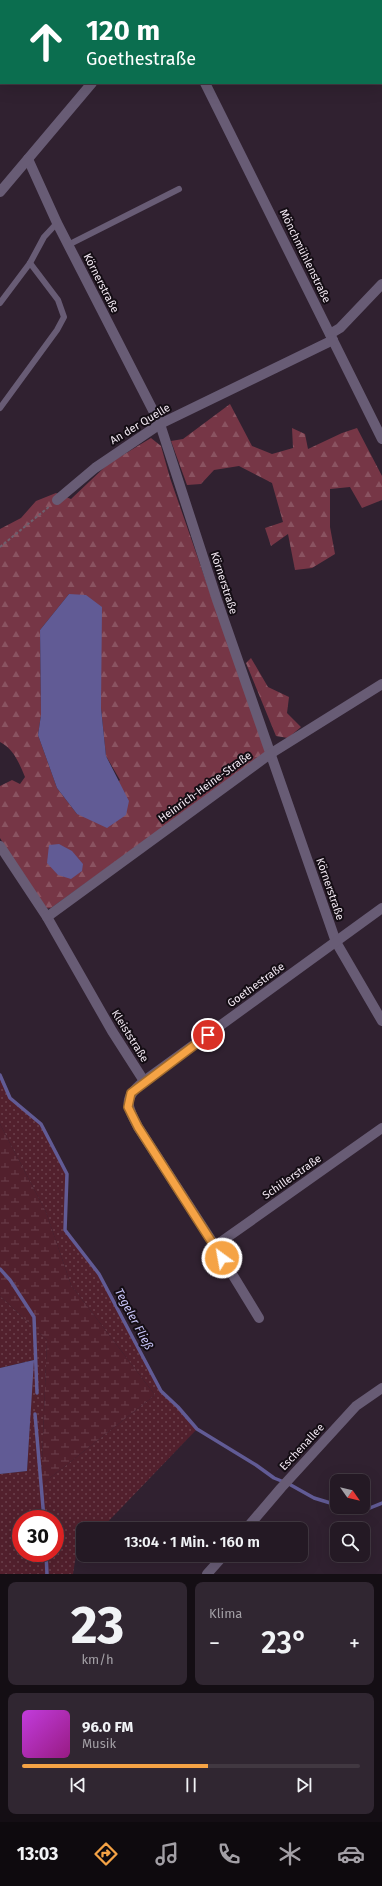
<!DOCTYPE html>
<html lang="de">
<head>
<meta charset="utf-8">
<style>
  :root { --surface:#241924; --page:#302631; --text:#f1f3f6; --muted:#a3a0a6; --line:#413841; --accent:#f5a345 }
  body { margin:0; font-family:"Fira Sans",sans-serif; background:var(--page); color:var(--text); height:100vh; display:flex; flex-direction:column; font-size:15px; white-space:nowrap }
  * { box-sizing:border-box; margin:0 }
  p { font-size:13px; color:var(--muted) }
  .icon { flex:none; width:22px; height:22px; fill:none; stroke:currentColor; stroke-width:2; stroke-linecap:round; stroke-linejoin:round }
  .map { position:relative; height:1574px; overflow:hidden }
  .sheet { display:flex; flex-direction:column; gap:8px; padding:8px; background:#140e14; flex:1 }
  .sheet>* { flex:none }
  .hud { position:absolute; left:0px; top:0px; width:382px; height:84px; box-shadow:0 4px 16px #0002,0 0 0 1px var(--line); background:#0b6e4f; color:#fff; overflow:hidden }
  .needle { width:26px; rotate:124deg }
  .controls { position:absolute; left:330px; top:1474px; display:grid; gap:8px }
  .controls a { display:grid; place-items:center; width:40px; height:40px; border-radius:8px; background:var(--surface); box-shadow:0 4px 16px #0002,0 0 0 1px var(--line); font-size:20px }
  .speed { position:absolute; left:12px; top:1510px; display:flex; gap:8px; font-size:20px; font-weight:700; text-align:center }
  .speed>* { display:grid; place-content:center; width:52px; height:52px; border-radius:50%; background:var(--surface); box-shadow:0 4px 16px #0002,0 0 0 1px var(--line); line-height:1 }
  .speed .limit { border:6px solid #d22; background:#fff; color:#111 }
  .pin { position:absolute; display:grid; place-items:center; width:34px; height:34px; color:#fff; margin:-17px; border:2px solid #fff; border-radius:50%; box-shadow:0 1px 4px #0007 }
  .me { position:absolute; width:44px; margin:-22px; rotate:328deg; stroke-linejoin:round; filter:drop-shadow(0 0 3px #0008) }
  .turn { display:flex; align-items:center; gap:14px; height:84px; padding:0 20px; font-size:18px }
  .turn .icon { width:52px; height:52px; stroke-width:2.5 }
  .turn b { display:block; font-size:28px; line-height:34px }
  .big { font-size:30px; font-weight:600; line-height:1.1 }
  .sheet .tile { flex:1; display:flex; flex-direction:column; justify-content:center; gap:6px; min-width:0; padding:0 14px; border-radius:8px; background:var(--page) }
  .sheet .dial { align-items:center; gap:0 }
  .dial b { font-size:52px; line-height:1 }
  .song { display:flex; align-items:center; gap:12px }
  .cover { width:48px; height:48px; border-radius:6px; background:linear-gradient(135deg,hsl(290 70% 55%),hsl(310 70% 35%)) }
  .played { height:4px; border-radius:2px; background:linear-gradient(90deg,var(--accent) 55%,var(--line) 55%) }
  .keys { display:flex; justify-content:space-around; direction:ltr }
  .heat { display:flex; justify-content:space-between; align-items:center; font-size:22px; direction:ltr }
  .sheet .tiles { flex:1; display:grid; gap:8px; grid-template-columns:1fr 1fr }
  .tile:last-child { grid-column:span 2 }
  .trip { position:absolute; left:76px; top:1522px; width:232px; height:40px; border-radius:8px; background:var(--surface); box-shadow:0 4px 16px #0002,0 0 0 1px var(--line); font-weight:600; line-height:40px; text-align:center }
  .tabs { display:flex; height:64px; justify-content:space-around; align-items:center; background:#0e0a0e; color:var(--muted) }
  .tabs .icon { width:28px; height:28px }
  .tabs .on { color:var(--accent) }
  .tabs b { font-size:18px; color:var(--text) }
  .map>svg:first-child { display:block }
  .grass { fill:url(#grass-dots); fill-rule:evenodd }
  .forest { fill:url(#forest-firs); fill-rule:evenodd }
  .wetland { fill:url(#wetland-marsh) }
  .water { fill:#615b95 }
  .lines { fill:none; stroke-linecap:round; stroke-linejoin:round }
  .stream { stroke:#615b95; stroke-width:3.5 }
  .path { stroke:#6e606e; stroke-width:2; stroke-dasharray:3 2; stroke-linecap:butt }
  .service { stroke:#685c75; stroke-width:6 }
  .minor { stroke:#685c75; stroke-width:10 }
  .route-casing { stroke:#9f6a2d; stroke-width:10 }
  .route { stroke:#f5a345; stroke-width:7 }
  .labels { text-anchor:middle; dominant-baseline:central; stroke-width:4; stroke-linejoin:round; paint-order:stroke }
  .street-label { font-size:11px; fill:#f3e9f3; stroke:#140d14 }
  .water-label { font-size:12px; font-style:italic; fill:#c7c4f8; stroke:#140d14 }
</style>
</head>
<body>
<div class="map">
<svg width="382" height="1574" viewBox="0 0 382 1574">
  <defs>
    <pattern id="grass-dots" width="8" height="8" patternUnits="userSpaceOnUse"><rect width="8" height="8" fill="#52202d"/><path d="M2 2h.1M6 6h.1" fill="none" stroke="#6b404c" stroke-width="1.8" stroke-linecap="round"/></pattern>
    <pattern id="forest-firs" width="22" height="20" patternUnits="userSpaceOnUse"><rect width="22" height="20" fill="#763646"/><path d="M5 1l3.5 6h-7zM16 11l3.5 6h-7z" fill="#8a5361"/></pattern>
    <pattern id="wetland-marsh" width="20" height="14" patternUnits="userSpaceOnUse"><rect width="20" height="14" fill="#52202d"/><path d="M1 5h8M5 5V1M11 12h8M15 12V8" fill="none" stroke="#6b404c"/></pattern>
  </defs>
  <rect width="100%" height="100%" fill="#302130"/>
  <g class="grass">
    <polygon points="0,0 65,0 1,1 0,75"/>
    <path d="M 0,1075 L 10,1098 L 41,1124 L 67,1174 L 65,1230 L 99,1274 L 161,1391 L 178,1407 L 197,1429 L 101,1529 L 83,1529 L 83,1547 L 76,1555 L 73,1574 L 0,1574 L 0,1474 L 27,1471 L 33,1360 L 0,1368 L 0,1296 L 47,1340 L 41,1485 L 155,1395 L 71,1285 L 46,1212 L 0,1124 ZM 21,1519 L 55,1519 L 55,1553 L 21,1553 Z"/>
  </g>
  <g class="forest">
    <polygon points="230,404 252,446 272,454 293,448 292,428 305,434 308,449 342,433 357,428 382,476 382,500 362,508 350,487 330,489 330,527 335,554 312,568 295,570 288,534 271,546 265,528 283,522 272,483 239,466 214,470 201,484 187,485 171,441 183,439"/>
    <path d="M 151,438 L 161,446 L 170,478 L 266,753 L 51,908 L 43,909 L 0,838 L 0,786 L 12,780 L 20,784 L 25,777 C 19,763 14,749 0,742 L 0,529 L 21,518 L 36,501 L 56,493 L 71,499 L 108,464 ZM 69,594 L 101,708 L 106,756 L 120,780 L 77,814 L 57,788 L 38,735 L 41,715 L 40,630 Z"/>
    <polygon points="251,658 268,687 289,697 287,713 301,727 288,738 276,736 246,663"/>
  </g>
  <polygon class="wetland" points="0,1124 46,1212 71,1285 155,1395 41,1485 47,1340 0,1296"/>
  <g class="water">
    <polygon points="69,594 86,595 102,607 101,708 106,756 129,801 126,815 107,828 77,814 57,788 38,735 41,715 40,630"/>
    <polygon points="59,844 72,851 83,864 82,871 71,879 58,875 47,863 49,845"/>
    <polygon points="34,1360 27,1471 0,1474 0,1368"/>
  </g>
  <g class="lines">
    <g class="stream">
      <polyline points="0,1075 10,1098 41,1124 67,1174 65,1230 99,1274 161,1391 178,1407 197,1429 256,1465 274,1478 289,1484 314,1498 337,1505"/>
      <polyline points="0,1269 10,1280 34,1317 37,1393"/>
      <polyline points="35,1414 44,1519"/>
      <polyline points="342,1507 360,1512 382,1503"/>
      <polyline points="46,1553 47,1574"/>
    </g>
    <g class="path">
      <polyline points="51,1 52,0"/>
      <polyline points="0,56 1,55"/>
      <polyline points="0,547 50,506"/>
    </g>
    <g class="service">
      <polyline points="68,245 179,189"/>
      <polyline points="0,303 30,263 44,237 57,223"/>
      <polyline points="0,408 57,330 64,317 58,300 30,263"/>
    </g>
    <g class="minor">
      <polyline points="160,1 161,0"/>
      <polyline points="205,83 382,439"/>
      <polyline points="28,159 57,223 160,424 217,600 336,942 382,1021"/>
      <polyline points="0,192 92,83"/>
      <polyline points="330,334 340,328 382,284"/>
      <polyline points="57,500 95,468 160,424 333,340"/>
      <path d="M 0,846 L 47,917 L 112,1031 L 144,1081 C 123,1099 126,1104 138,1127 L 215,1246 L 259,1318"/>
      <polyline points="47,917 270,754 382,684"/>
      <polyline points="144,1081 382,908"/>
      <polyline points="215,1246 382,1128"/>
      <polyline points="246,1529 281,1488 356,1406 382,1388"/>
      <polyline points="207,1574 224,1555"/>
    </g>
  </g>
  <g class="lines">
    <g class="route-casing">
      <polyline id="route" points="208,1035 131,1093 128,1107 138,1127 222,1258"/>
    </g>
    <use href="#route" class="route"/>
  </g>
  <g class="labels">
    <g class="street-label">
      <text transform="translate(305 256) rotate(64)">Mönchmühlenstraße</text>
      <text transform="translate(101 283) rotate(63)">Körnerstraße</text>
      <text transform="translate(140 424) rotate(-31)">An der Quelle</text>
      <text transform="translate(224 583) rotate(72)">Körnerstraße</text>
      <text transform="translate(205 787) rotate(-36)">Heinrich-Heine-Straße</text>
      <text transform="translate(330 889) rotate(71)">Körnerstraße</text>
      <text transform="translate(256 985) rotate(-36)">Goethestraße</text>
      <text transform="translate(130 1036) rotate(58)">Kleiststraße</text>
      <text transform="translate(292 1177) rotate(-35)">Schillerstraße</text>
      <text transform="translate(302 1447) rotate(-47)">Eschenallee</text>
    </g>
    <g class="water-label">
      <text transform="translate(134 1319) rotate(62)">Tegeler Fließ</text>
    </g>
  </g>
</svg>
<div class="controls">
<a><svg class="needle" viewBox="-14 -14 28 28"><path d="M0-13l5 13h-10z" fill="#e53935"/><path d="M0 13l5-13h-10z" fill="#a3a0a6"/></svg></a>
<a><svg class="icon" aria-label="search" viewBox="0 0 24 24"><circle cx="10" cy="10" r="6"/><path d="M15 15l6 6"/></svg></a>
</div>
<div class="speed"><div class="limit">30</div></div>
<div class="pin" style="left:208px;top:1035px;background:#d93025"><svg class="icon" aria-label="arrive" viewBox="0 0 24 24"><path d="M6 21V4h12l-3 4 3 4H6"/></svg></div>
<svg class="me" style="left:222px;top:1258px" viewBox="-20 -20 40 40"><circle r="17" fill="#f5a345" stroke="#fff" stroke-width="3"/><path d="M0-11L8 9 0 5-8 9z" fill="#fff"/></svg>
<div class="trip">13:04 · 1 Min. · 160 m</div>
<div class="hud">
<div class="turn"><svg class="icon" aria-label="ahead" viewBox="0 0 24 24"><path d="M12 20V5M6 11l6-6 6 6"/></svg><div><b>120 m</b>Goethestraße</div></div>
</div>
</div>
<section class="sheet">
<div class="tiles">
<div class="tile dial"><b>23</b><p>km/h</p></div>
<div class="tile"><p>Klima</p>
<div class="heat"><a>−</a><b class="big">23°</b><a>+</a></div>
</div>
<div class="tile">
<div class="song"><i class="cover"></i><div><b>96.0 FM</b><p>Musik</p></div></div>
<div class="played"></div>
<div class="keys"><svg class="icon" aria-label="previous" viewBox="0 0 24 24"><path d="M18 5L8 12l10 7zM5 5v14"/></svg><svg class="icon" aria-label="pause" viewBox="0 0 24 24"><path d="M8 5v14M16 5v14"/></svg><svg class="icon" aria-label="next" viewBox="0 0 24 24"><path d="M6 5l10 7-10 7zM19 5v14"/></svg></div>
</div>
</div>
</section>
<nav class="tabs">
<b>13:03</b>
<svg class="icon on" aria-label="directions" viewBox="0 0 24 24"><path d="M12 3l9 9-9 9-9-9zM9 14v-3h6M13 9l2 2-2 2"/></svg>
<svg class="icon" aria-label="music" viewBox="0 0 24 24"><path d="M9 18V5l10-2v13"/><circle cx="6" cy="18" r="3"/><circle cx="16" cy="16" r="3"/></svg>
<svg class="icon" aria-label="phone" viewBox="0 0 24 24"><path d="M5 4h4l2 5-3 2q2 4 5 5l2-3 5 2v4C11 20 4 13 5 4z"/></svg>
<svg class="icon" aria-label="climate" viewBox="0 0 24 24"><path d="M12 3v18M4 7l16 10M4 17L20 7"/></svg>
<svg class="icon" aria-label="car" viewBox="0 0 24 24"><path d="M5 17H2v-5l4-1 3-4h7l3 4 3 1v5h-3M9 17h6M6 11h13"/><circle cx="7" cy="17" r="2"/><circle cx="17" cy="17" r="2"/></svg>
</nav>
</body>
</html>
